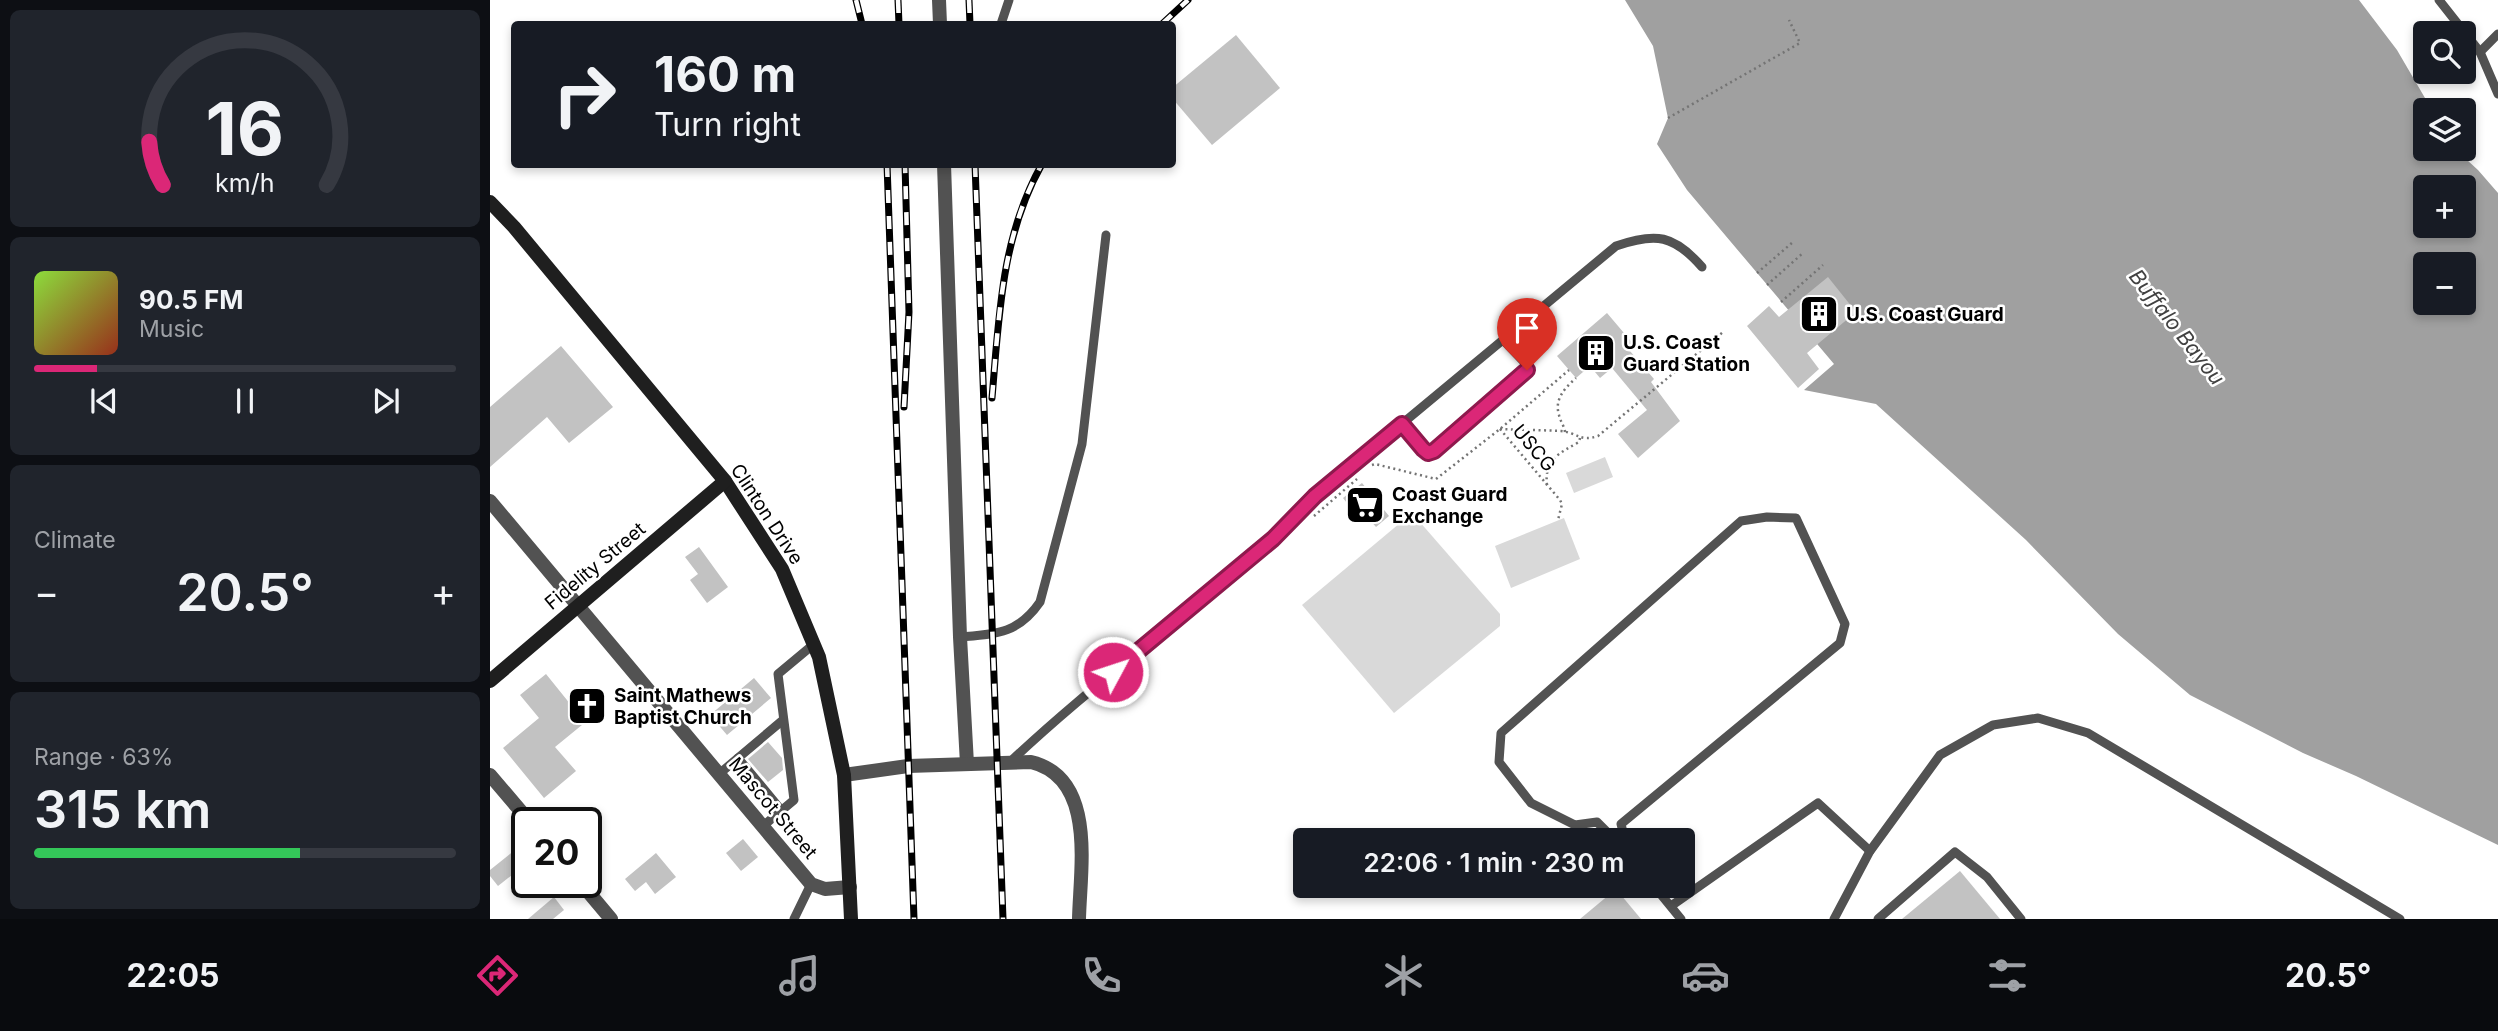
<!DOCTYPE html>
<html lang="en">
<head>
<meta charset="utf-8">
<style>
  :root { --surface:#171b24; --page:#20242c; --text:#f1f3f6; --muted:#9ea1a6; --line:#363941; --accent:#db2777 }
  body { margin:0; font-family:Inter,sans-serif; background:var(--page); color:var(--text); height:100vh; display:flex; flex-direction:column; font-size:26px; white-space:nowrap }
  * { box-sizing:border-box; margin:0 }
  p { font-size:23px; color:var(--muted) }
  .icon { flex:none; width:38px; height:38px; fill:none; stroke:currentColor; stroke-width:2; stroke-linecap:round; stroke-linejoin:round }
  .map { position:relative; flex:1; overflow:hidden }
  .details { display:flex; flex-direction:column; gap:10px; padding:10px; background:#0d0f14; width:490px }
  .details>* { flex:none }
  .top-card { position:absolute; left:21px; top:21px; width:665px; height:147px; border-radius:7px; box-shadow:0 4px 10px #0003; background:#171b24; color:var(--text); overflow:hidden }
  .controls { position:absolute; left:1923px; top:21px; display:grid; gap:14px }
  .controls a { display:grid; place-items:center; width:63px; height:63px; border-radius:7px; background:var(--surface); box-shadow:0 4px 10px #0003; font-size:35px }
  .speed { position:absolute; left:21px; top:807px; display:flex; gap:14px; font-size:35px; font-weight:700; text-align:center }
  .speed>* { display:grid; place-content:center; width:91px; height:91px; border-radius:50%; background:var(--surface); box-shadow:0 4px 10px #0003; line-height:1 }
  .speed .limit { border:4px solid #111; border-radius:10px; background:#fff; color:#111 }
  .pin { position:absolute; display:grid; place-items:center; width:60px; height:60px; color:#fff; margin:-72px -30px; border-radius:50% 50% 50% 0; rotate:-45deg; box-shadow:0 0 7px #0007 }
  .pin .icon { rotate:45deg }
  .me { position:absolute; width:77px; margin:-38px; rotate:50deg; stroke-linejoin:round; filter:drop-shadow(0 0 5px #0008) }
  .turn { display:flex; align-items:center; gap:24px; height:147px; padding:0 28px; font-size:32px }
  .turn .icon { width:91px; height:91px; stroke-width:2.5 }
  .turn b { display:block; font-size:49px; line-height:60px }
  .big { font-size:52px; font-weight:600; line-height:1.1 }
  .details .card { flex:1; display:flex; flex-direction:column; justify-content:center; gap:10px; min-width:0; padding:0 24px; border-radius:10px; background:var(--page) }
  .details .dial { align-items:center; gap:0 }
  .dial svg { height:182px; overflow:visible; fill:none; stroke:var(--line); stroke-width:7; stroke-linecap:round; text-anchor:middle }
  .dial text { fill:var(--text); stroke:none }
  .song { display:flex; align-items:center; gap:21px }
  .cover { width:84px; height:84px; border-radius:10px; background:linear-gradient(135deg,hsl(90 70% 55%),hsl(10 70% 35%)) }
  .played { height:7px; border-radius:4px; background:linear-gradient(90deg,var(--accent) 15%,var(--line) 15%) }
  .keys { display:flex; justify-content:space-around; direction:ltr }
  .heat { display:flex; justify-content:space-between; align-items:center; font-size:38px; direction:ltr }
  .charge { height:10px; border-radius:5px; background:linear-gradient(90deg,#34c759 63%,var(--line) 0) }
  .trip { position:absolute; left:803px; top:828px; width:402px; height:70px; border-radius:7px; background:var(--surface); box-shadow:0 4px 10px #0003; font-weight:600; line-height:70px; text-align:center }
  .menu { display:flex; height:112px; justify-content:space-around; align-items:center; background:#090b0e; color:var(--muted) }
  .menu .icon { width:49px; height:49px }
  .menu .current { color:var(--accent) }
  .menu b { font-size:32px; color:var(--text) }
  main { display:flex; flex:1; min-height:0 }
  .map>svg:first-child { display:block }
  .green { fill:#d9d9d9 }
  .water { fill:#a0a0a0; fill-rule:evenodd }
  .building { fill:#c2c2c2 }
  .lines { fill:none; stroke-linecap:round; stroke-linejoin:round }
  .path { stroke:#747474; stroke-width:2.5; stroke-dasharray:2 3.5; stroke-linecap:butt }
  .lane { stroke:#525252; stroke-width:9 }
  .street { stroke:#525252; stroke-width:14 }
  .secondary { stroke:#1f1f1f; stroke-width:14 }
  .rail-casing { stroke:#000; stroke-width:7 }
  .rail { stroke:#fff; stroke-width:4.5; stroke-dasharray:13; stroke-linecap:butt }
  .route-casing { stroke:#8e194d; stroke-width:18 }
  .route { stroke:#db2777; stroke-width:12 }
  .labels { text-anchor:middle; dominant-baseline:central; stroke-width:5; stroke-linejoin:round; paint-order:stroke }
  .poi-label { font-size:19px; font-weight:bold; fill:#000; stroke:#fff; text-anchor:start }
  .street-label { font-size:19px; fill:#000; stroke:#fff }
  .water-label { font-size:21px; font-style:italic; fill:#414141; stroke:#fff }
</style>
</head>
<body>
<main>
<section class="details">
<div class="card dial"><svg viewBox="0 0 100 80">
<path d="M14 69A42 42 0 1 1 86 69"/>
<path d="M14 69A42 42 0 0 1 8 50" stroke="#db2777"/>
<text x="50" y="56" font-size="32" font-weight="700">16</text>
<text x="50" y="72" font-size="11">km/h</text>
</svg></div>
<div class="card">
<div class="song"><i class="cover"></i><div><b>90.5 FM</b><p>Music</p></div></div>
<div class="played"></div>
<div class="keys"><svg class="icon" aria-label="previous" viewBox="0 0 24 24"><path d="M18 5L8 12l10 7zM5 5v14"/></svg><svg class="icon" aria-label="pause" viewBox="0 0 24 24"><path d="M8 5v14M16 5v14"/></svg><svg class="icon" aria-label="next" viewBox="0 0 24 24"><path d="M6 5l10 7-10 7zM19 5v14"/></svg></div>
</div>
<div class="card"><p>Climate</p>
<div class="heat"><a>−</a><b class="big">20.5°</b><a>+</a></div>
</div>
<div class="card"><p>Range · 63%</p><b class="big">315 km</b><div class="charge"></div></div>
</section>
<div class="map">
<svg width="2008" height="919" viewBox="0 0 2008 919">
  <rect width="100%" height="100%" fill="#fff"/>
  <g class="green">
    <polygon points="1115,457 1123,477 1084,493 1076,473"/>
    <polygon points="922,513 1010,614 1010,626 904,713 812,605"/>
    <polygon points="1074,518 1090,559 1021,588 1005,546"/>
  </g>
  <path class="water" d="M 1135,0 L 1869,0 L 1907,50 L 1942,110 L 1936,110 L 1936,149 L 1965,149 L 1988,170 L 2008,193 L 2008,845 L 1866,776 L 1813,753 L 1700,695 L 1628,634 L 1536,540 L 1386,404 L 1314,390 L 1344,364 L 1197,190 L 1167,144 L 1178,118 L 1163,46 ZM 1936,187 L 1974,187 L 1974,226 L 1936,226 ZM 1936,264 L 1974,264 L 1974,303 L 1936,303 Z"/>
  <g class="building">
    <polygon points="746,35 790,88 722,145 682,98 682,88"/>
    <polygon points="1338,277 1366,312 1317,353 1329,369 1308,388 1257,326 1279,306 1289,317"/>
    <polygon points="1117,313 1145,346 1140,351 1164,379 1161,382 1190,421 1148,458 1128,434 1157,410 1122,368 1110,378 1100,366 1086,378 1067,356"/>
    <polygon points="71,346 123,407 79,443 57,417 0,467 0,407"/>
    <polygon points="872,483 899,516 886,527 873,512 868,517 853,498"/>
    <polygon points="209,547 238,587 217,603 200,580 208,574 195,557"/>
    <polygon points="56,674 81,705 101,689 114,707 65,747 86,771 54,798 13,748 49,718 30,695"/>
    <polygon points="264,678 281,698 237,735 220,715"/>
    <polygon points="278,742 292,758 293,770 278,782 258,759"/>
    <polygon points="253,839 268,857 251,871 236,853"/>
    <polygon points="25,850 36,864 8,886 0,876 0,870"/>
    <polygon points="166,853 186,877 165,894 156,882 145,891 135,879"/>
    <polygon points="1470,871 1510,919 1412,919"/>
    <polygon points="1126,889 1151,919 1090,919"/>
    <polygon points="64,897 74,910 63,919 38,919"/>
  </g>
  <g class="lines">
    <g class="path">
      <polyline points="1178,118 1310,43 1299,20"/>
      <polyline points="1267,273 1303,242"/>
      <polyline points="1277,285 1313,253"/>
      <polyline points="1291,302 1333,265"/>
      <path d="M 1010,429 C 1030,430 1051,430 1071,431 C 1088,433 1090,442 1108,436 L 1233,332"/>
      <polyline points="1010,429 1070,500 1072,504 1068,520"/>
      <path d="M 1075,432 C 1074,425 1070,421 1069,415 C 1064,399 1075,388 1086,378"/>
      <polyline points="882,465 885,464 946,479 1010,429 1079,370"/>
      <path d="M 1057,485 C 1054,459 1070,453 1089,442 L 1090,438"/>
      <polyline points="824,516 867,479"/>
    </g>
    <g class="lane">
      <polyline points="1949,0 1990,52 2008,94"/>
      <polyline points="511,24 519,0"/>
      <polyline points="1990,52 2008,34"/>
      <polyline points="911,424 933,449 938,453 945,451 1037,370 1035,363 1013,340"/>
      <path d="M 470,637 C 506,634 528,634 550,602 L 592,444 L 616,235"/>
      <polyline points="248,758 292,811"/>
      <path d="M 520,762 C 618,669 731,593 825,496 L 1126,246 C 1166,232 1184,235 1212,267"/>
      <polyline points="229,774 293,720"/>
      <polyline points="273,826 304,800 288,674 324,644"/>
      <polyline points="1125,840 1107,822 1085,825 1041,803 1009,762 1011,733 1251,521 1277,517 1306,518 1355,624 1350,643 1131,824 1135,840"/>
      <polyline points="1164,886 1191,919"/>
      <polyline points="1181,906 1328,803 1380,851"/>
      <polyline points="304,919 321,884"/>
      <polyline points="1344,919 1380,851 1450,755 1503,725 1548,718 1598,733 1910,919"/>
      <polyline points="1388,919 1465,852 1497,877 1531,919"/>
    </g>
    <g class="street">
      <polyline points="449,0 450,24"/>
      <polyline points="454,164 470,637 477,764"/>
      <polyline points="0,501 321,884 335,889 360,887"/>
      <polyline points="0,775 40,822"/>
      <path d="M 354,775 L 418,766 L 541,762 C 607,778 590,869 589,919"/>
      <polyline points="90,882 121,919"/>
    </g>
    <g class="secondary">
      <polyline points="0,202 24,227 235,481 292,569 329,657 354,775 361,919"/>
      <polyline points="0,681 235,481"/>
    </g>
    <g class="rail-casing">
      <g id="rail">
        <polyline points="366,0 372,24"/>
        <polyline points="408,0 409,24"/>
        <polyline points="479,0 480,24"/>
        <polyline points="672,24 698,0"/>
        <polyline points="397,164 424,919"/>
        <polyline points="485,164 513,919"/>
        <path d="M 502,398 C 509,317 511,237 552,164"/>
        <polyline points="414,407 419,312 415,164"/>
      </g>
    </g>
    <use href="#rail" class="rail"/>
  </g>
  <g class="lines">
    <g class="route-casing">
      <polyline id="route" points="623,672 783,539 825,496 912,424 933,449 938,453 944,451 1037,370"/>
    </g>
    <use href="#route" class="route"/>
  </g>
  <defs>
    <g id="building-square" transform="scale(2.0125)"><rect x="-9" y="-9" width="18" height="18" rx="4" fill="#000" stroke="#fff"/><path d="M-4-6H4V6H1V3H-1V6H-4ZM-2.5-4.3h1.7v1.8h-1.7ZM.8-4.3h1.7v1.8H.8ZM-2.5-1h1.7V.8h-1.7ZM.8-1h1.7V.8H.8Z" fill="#fff"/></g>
    <g id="supermarket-square" transform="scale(2.0125)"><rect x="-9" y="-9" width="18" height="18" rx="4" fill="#000" stroke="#fff"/><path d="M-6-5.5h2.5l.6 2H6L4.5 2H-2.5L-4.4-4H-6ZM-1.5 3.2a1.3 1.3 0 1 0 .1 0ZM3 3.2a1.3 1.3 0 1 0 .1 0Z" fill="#fff"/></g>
    <g id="church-square" transform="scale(2.0125)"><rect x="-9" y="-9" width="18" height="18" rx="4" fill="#000" stroke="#fff"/><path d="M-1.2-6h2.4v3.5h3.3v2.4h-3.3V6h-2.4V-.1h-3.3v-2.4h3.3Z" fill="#fff"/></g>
  </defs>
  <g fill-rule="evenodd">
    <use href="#building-square" x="1329" y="314"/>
    <use href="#building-square" x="1106" y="353"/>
    <use href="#supermarket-square" x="875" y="505"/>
    <use href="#church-square" x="97" y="706"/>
  </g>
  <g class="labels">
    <g class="poi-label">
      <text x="1356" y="314">U.S. Coast Guard</text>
      <text x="1133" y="342">U.S. Coast<tspan x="1133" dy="22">Guard Station</tspan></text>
      <text x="902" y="494">Coast Guard<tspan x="902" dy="22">Exchange</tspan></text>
      <text x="124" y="695">Saint Mathews<tspan x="124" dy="22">Baptist Church</tspan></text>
    </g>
    <g class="street-label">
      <text transform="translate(1044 448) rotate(50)">USCG</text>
      <text transform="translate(277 514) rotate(57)">Clinton Drive</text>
      <text transform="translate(105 566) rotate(-40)">Fidelity Street</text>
      <text transform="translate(283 808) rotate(50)">Mascot Street</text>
    </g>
    <g class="water-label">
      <text transform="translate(1687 327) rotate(52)">Buffalo Bayou</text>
    </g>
  </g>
</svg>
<div class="controls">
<a><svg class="icon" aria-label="search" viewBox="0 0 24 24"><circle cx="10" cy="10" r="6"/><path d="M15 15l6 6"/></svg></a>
<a><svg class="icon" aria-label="layers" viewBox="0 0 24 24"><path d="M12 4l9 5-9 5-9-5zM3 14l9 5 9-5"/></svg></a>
<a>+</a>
<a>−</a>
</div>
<div class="speed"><div class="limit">20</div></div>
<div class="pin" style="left:1037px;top:370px;background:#d93025"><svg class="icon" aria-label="arrive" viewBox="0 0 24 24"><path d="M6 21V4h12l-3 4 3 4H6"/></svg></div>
<svg class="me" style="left:623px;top:672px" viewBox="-20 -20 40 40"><circle r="17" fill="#db2777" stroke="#fff" stroke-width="3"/><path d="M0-11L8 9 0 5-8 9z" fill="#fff"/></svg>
<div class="trip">22:06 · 1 min · 230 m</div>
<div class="top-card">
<div class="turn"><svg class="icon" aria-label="right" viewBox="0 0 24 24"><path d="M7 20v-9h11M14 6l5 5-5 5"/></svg><div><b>160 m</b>Turn right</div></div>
</div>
</div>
</main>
<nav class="menu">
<b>22:05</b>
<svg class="icon current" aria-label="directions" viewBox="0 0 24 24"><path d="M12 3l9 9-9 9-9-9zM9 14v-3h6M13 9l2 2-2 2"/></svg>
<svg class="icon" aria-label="music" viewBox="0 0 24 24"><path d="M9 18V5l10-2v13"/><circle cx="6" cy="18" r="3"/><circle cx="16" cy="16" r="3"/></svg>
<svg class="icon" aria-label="phone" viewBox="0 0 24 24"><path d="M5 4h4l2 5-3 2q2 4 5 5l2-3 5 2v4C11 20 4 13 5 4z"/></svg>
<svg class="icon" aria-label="climate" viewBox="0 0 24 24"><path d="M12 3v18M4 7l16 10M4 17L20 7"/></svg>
<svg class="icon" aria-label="car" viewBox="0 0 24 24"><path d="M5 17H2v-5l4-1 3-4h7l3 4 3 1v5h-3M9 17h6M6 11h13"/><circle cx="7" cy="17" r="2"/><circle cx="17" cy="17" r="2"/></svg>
<svg class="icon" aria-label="filters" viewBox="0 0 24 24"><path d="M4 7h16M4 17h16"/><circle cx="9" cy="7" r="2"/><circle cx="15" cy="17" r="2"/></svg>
<b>20.5°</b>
</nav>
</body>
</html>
